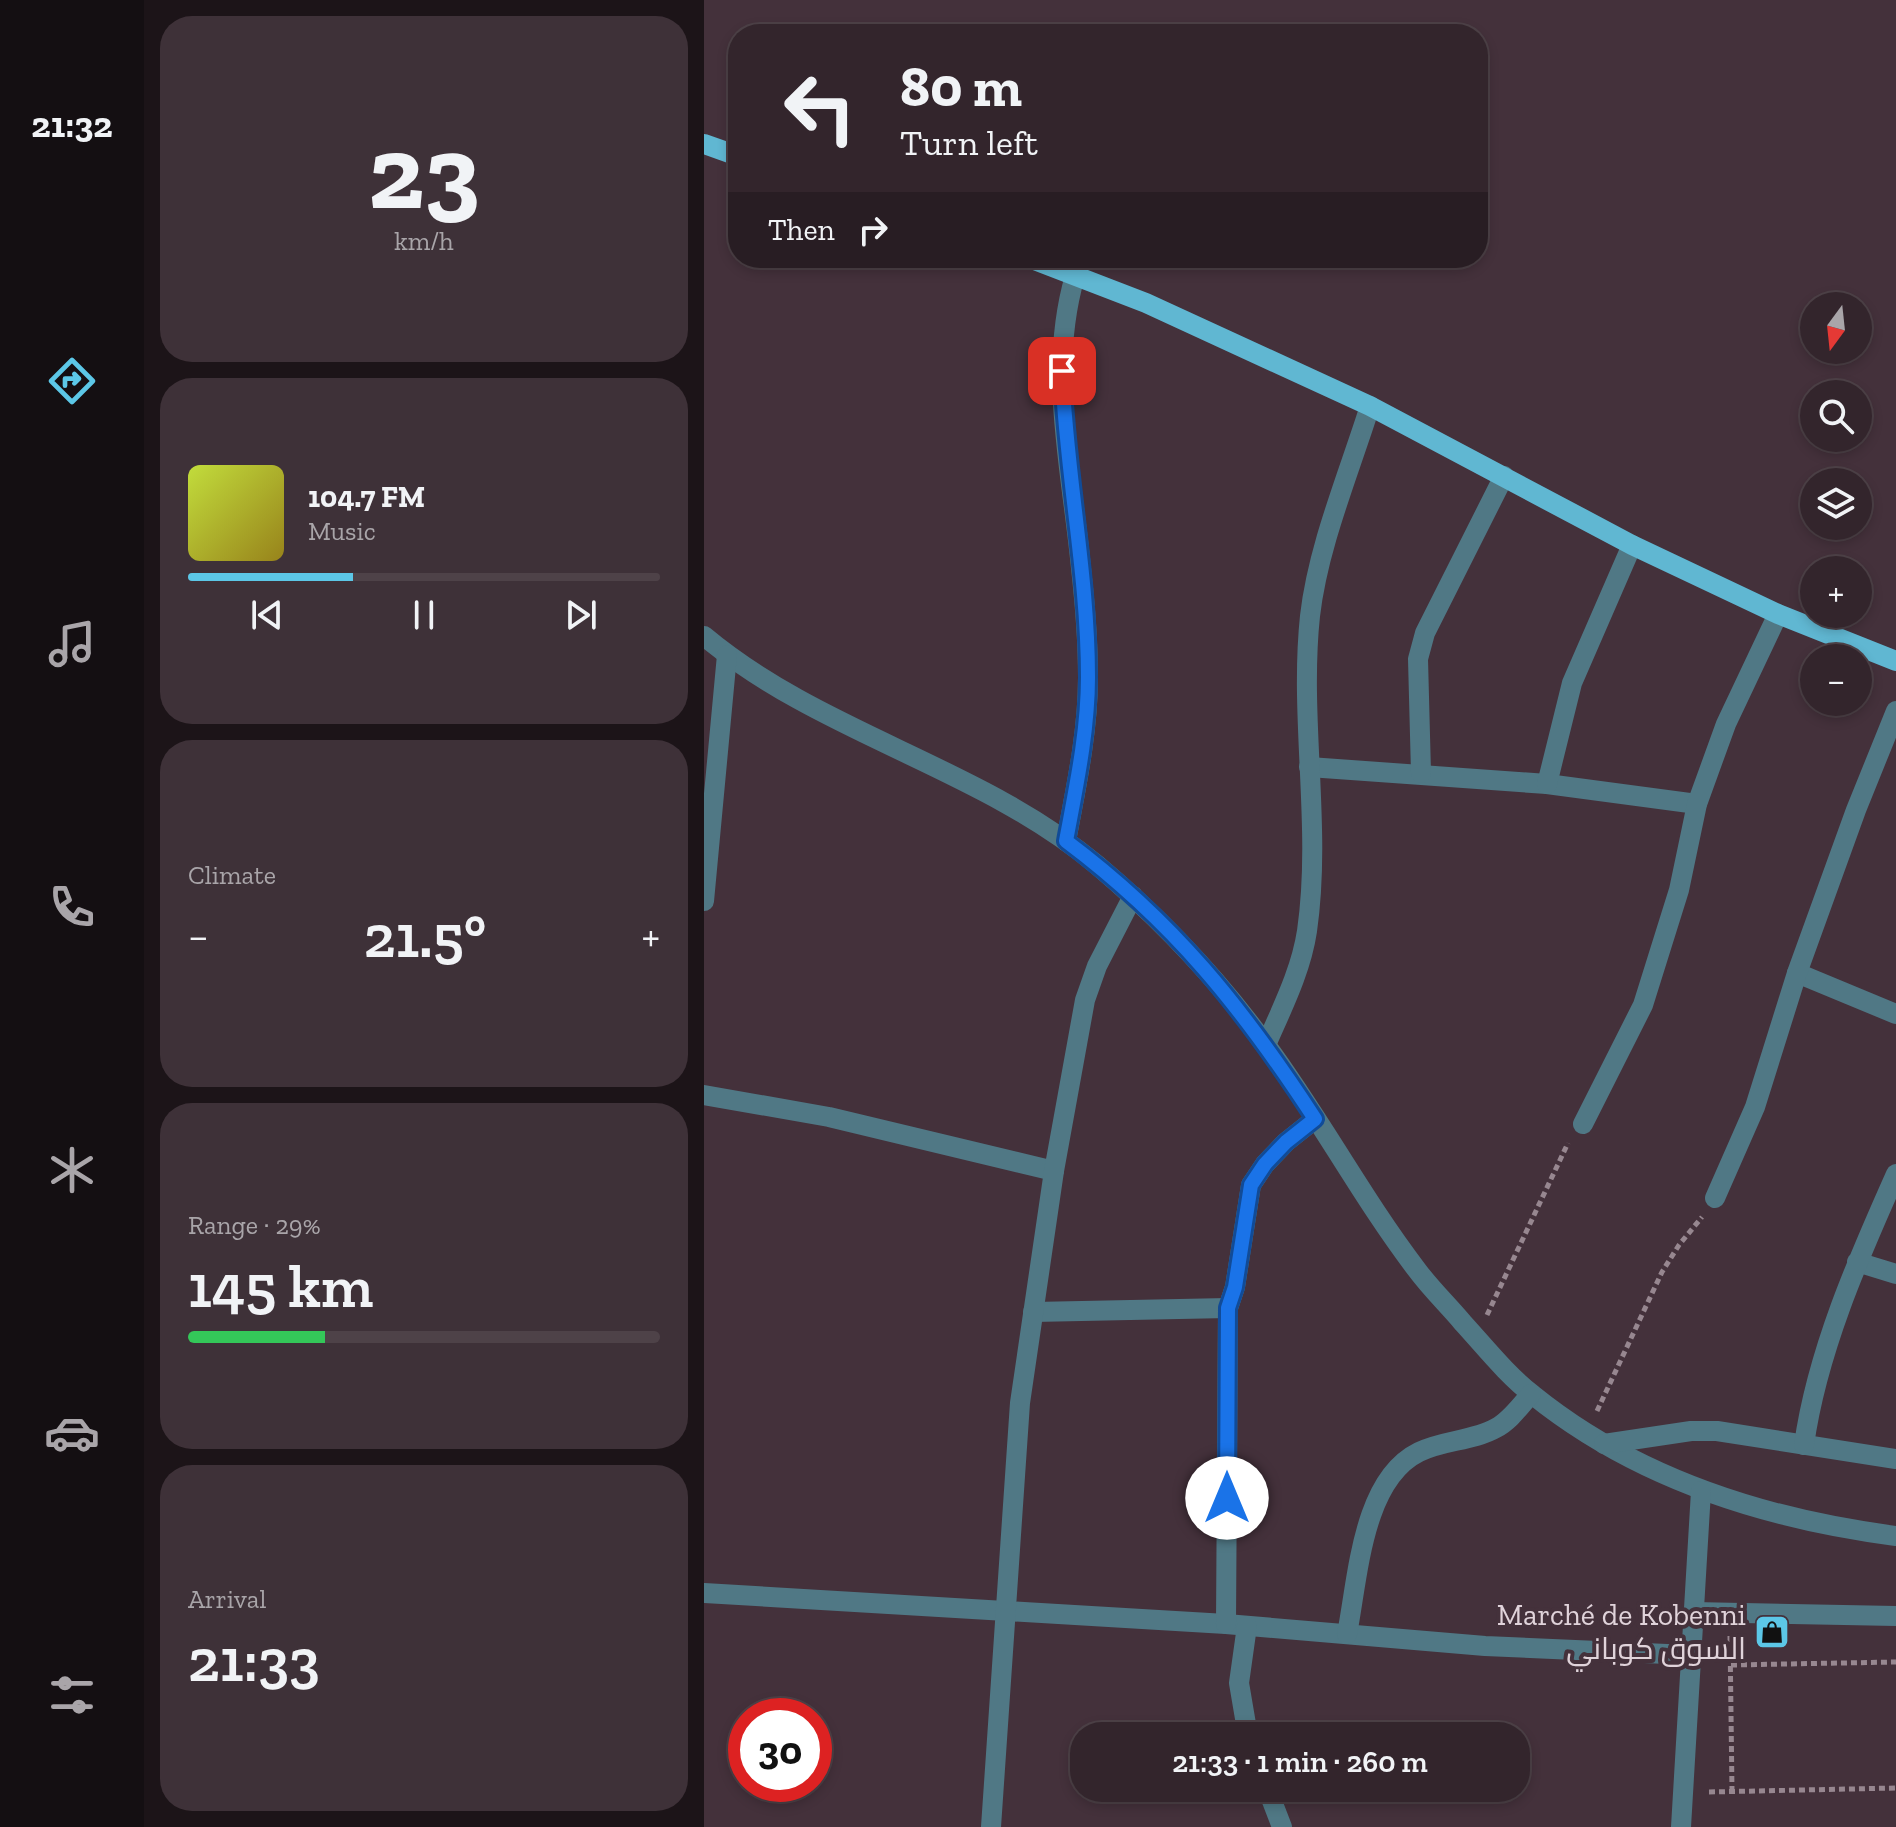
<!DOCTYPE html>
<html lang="en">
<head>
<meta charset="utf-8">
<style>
  :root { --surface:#33252c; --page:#3e3138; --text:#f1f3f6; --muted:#a9a5a9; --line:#4e4248; --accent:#5cc7e7 }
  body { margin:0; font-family:"Zilla Slab",Cairo,serif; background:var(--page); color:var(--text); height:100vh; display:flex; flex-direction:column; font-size:30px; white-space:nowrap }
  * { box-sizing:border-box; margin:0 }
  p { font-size:26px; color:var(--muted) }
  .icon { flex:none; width:44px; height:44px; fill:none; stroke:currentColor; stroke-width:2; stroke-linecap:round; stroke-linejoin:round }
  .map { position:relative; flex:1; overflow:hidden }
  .details { display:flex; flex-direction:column; gap:16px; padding:16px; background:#1c1418; width:560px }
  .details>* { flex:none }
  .top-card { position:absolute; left:24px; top:24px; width:760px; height:244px; border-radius:32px; box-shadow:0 4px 12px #0003,0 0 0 2px var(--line); background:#33252c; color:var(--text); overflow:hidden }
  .needle { width:52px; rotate:195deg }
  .buttons { position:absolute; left:1096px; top:292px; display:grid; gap:16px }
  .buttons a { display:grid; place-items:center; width:72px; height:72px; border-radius:50%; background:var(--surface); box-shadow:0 4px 12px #0003,0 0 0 2px var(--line); font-size:40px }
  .speed { position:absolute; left:24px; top:1698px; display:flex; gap:16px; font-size:40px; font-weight:700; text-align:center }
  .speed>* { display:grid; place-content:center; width:104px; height:104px; border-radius:50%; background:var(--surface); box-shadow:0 4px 12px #0003,0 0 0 2px var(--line); line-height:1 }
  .speed .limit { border:12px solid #d22; background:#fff; color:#111 }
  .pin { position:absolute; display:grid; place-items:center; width:68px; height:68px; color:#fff; margin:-34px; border-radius:16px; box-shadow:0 4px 12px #0006 }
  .me { position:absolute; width:88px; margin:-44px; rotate:0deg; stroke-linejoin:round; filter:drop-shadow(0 0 6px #0008) }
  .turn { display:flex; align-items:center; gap:28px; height:168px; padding:0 40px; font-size:36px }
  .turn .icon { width:104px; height:104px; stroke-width:2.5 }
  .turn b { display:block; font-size:56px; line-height:68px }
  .then { display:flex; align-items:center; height:76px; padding:0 40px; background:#0003; gap:16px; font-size:30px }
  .big { font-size:60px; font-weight:600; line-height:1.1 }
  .details .tile { flex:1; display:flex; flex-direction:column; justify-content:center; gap:12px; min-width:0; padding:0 28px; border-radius:32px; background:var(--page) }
  .details .dial { align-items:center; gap:0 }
  .dial b { font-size:104px; line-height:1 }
  .song { display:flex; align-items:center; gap:24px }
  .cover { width:96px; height:96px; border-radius:12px; background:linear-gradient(135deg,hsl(70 70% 55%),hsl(50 70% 35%)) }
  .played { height:8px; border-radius:4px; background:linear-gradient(90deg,var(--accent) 35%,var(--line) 35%) }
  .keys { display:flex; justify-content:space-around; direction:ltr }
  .heat { display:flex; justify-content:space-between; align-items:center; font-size:44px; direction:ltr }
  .charge { height:12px; border-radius:6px; background:linear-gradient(90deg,#34c759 29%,var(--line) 0) }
  .trip { position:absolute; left:366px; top:1722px; width:460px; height:80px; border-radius:32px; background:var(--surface); box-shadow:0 4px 12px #0003,0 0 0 2px var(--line); font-weight:600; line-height:80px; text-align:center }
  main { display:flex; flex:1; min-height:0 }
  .dock { display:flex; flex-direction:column; width:144px; justify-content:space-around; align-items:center; background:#140f12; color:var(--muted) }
  .dock .icon { width:56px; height:56px }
  .dock .active { color:var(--accent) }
  .dock b { font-size:36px; color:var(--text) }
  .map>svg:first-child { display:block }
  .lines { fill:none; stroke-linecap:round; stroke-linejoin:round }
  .path { stroke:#978790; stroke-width:5; stroke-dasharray:6 4; stroke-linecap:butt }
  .minor { stroke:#507885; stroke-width:20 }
  .major { stroke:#60b7d2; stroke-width:20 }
  .route-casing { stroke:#114b97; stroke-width:20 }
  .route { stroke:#1a73e8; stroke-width:14 }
  .labels { text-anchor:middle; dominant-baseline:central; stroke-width:8; stroke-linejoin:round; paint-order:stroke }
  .poi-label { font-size:30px; fill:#e0d3da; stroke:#44313b; text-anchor:end }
</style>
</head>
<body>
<main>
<nav class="dock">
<b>21:32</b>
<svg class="icon active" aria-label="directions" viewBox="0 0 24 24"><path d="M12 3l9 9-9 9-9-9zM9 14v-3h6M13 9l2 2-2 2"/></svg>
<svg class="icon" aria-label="music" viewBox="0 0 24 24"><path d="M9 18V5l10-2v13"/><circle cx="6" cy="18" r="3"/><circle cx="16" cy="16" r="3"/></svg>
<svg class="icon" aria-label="phone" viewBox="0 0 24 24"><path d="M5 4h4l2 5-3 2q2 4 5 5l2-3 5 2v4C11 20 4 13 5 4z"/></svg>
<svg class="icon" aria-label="climate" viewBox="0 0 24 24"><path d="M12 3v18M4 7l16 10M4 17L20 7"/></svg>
<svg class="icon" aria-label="car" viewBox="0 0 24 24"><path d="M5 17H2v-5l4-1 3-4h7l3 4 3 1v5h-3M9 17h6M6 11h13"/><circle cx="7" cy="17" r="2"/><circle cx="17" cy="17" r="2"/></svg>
<svg class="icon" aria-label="filters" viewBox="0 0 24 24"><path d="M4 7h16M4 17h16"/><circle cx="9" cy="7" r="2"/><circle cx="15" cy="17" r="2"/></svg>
</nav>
<section class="details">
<div class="tile dial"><b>23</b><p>km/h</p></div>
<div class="tile">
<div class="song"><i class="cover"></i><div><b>104.7 FM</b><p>Music</p></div></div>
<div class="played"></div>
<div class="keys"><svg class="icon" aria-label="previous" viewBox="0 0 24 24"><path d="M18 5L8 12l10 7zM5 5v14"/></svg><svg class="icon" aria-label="pause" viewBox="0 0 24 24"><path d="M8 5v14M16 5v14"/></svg><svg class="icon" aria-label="next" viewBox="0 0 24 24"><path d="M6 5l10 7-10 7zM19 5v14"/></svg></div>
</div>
<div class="tile"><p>Climate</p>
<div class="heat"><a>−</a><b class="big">21.5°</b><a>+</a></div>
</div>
<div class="tile"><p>Range · 29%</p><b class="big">145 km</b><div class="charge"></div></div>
<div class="tile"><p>Arrival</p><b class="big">21:33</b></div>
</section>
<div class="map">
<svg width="1192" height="1827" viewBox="0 0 1192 1827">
  <rect width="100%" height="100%" fill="#44313b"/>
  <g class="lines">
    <g class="path">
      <polyline points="783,1315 864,1143"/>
      <polyline points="893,1411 958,1272 975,1245 998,1217"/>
      <polyline points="1026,1636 1028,1791"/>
      <polyline points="1027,1665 1192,1662"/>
      <polyline points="1005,1792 1192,1788"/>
    </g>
    <g class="minor">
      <path d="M 0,636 C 117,734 276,767 393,865 C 457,919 513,978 562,1045 C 616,1118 658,1198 713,1270 C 727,1289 744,1305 759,1323 C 781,1347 803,1375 829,1395 C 933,1479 1061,1519 1192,1536"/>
      <polyline points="605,767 843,784 993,804"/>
      <polyline points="717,773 714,659 721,633 800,476"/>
      <polyline points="843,784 868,683 928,545"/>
      <path d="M 362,841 C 372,788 384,732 384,678 C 384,641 381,604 377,568 C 368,471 343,372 371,276"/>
      <polyline points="0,901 23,655"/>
      <polyline points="1093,973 1192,1014"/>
      <path d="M 562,1045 C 578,1008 597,971 603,931 C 618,827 595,720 606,616 C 614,546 645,473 666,406"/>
      <polyline points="0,1095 125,1117 350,1171"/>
      <polyline points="879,1124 939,1005 975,890 993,804 1022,724 1074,614"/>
      <polyline points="1011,1198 1051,1107 1093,973 1152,810 1192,711"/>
      <polyline points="1153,1262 1192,1274"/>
      <polyline points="329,1312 524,1308"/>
      <polyline points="900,1444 987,1431 1013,1431 1192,1459"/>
      <path d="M 1100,1445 C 1113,1352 1154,1259 1192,1174"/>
      <polyline points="0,1593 522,1624 781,1646 986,1655"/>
      <polyline points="989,1612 1192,1616"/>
      <polyline points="522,1624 524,1308 531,1287 547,1185 561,1164 582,1142 611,1119"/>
      <polyline points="543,1626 535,1683 544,1736"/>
      <path d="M 643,1634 C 654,1578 658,1480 715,1452 C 739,1440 769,1441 792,1428 C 806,1421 816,1406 827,1394"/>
      <polyline points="563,1788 578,1827"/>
      <polyline points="287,1827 316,1403 350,1171 381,1000 393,966 429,896"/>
      <polyline points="977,1827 997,1491"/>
    </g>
    <g class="major">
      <polyline points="0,144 34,156"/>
      <polyline points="325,258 442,303 666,406 928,545 1074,614 1192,661"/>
    </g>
  </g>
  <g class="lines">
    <g class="route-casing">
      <path id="route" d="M 358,371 C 362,473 384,574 384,677 C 384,732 372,787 362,841 C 470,922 538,1007 611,1119 L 582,1142 L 561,1164 L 547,1185 L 531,1287 L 524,1308 L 523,1498"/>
    </g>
    <use href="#route" class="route"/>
  </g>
  <defs>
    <g id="shop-square" transform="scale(1.8)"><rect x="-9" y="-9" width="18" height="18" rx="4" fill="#5cc7e7" stroke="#44313b"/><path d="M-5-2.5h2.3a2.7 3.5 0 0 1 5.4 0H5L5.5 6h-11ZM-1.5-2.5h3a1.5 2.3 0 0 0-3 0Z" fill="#111"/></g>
  </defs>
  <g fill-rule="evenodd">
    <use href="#shop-square" x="1068" y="1632"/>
  </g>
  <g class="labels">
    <g class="poi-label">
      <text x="1042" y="1615">Marché de Kobenni<tspan x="1042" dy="34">السوق كوباني</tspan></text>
    </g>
  </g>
</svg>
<div class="buttons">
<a><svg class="needle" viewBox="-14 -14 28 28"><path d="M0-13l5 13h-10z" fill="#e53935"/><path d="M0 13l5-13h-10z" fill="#a9a5a9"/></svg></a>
<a><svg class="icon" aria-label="search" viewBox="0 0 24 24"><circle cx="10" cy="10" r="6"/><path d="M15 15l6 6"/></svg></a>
<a><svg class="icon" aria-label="layers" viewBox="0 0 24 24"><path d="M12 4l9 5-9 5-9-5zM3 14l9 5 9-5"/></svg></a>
<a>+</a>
<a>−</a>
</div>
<div class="speed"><div class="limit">30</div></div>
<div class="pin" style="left:358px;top:371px;background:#d93025"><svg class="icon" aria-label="arrive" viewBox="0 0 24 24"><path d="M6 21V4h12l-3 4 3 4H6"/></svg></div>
<svg class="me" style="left:523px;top:1498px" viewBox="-20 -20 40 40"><circle r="19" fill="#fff"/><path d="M0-13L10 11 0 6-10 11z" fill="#1a73e8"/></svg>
<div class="trip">21:33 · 1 min · 260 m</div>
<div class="top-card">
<div class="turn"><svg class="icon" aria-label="left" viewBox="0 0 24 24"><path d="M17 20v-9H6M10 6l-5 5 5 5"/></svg><div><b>80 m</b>Turn left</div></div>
<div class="then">Then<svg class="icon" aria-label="right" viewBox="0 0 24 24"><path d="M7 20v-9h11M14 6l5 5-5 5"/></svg></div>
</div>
</div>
</main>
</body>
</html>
